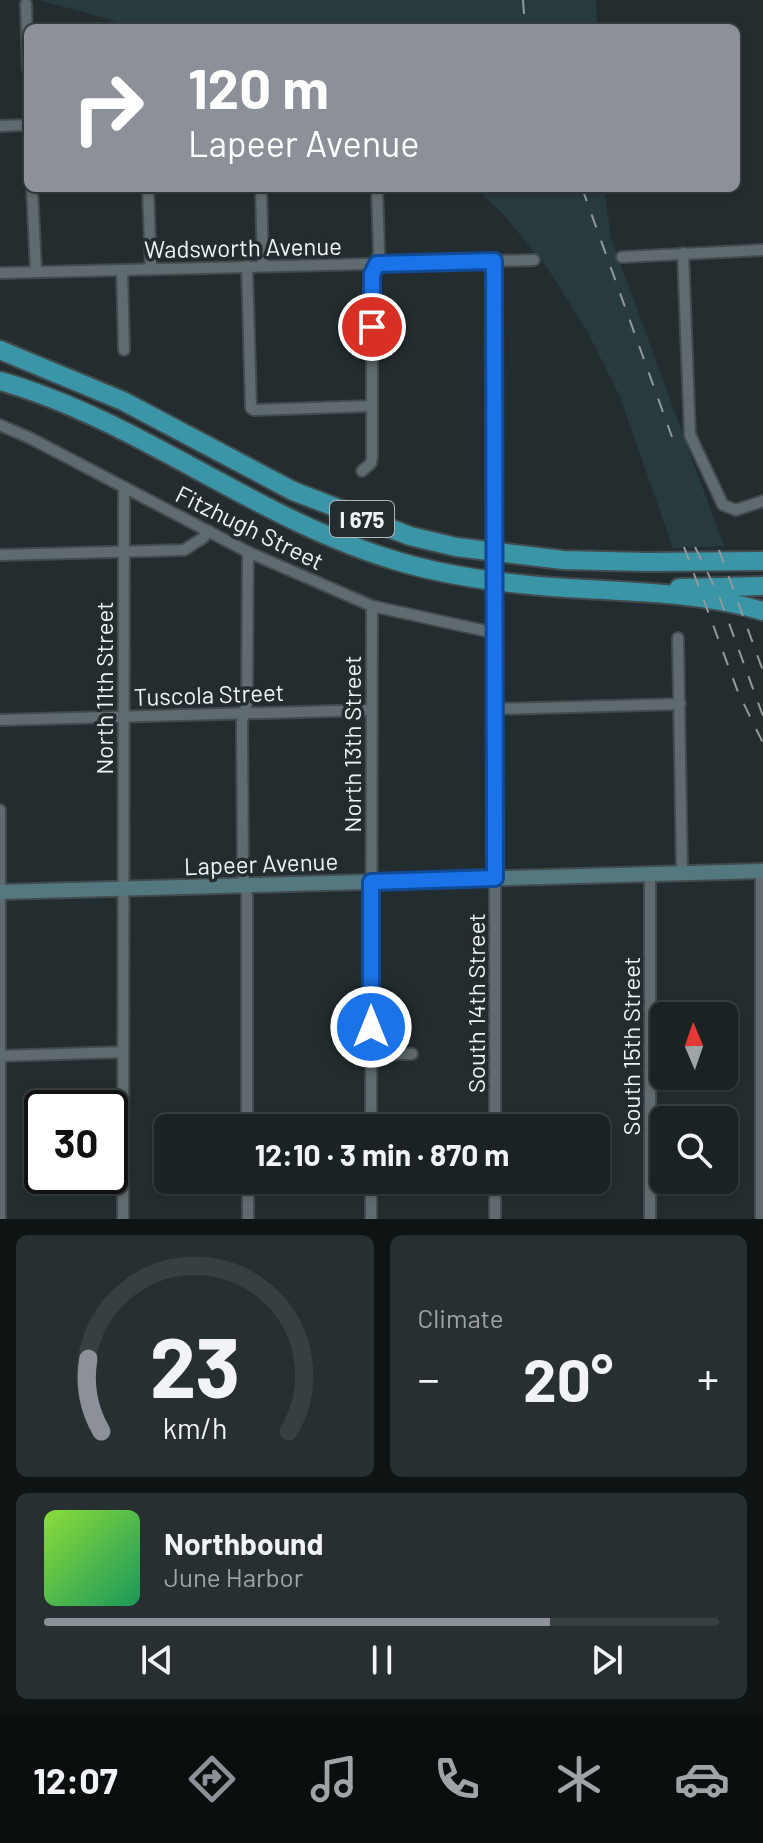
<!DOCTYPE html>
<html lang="en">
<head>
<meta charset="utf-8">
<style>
  :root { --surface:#1a2224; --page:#272f31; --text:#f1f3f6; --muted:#9fa4a6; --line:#383f41; --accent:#8c9099 }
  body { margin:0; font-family:Barlow,sans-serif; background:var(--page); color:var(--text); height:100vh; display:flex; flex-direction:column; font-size:30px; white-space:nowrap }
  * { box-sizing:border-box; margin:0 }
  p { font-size:26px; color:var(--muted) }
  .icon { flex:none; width:44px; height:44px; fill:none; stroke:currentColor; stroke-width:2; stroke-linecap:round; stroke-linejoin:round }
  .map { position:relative; height:1219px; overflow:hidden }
  .sheet { display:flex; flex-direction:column; gap:16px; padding:16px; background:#0e1314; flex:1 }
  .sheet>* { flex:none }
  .banner { position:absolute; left:24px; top:24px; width:716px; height:168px; border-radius:12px; box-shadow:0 2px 6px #0004,0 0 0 2px var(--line); background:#8c9099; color:#fff; overflow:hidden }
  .needle { width:52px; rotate:358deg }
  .fabs { position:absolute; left:650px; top:1002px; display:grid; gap:16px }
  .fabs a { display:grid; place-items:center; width:88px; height:88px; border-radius:12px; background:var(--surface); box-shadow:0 2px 6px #0004,0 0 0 2px var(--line); font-size:40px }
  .speed { position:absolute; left:24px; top:1090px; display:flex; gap:16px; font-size:40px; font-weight:700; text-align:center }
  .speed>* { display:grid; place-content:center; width:104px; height:104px; border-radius:50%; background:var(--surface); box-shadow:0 2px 6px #0004,0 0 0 2px var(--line); line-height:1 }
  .speed .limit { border:4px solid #111; border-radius:12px; background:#fff; color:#111 }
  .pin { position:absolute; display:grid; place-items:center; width:68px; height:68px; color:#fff; margin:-34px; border:4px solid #fff; border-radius:50%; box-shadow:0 2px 8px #0007 }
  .me { position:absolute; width:88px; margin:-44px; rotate:0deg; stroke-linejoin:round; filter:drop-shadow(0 0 6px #0008) }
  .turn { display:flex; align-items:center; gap:28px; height:168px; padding:0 32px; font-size:36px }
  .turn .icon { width:104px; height:104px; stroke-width:2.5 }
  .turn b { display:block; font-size:56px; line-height:68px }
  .big { font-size:60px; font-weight:700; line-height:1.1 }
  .sheet .card { flex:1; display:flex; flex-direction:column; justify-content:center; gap:12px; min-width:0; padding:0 28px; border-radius:12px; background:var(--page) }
  .sheet .dial { align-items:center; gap:0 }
  .dial svg { height:208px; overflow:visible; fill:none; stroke:var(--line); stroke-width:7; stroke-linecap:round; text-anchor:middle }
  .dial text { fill:var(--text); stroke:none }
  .song { display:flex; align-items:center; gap:24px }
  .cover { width:96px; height:96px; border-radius:12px; background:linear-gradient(135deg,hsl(90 70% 55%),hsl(150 70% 35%)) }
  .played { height:8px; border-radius:4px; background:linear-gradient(90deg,var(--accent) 75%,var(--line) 75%) }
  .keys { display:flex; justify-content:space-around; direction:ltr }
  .heat { display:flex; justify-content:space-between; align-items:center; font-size:44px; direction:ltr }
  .sheet .tiles { flex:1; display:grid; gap:16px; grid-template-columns:1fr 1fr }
  .card:last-child { grid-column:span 2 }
  .trip { position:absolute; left:154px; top:1114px; width:456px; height:80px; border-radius:12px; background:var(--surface); box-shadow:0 2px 6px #0004,0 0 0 2px var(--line); font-weight:700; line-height:80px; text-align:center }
  .dock { display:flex; height:128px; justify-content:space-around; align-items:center; background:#0a0e0e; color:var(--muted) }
  .dock .icon { width:56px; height:56px }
  .dock .current { color:var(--accent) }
  .dock b { font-size:36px; color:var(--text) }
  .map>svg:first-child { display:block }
  .built { fill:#273a3e }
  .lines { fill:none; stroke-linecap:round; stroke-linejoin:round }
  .street-casing { stroke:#424b4d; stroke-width:14 }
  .secondary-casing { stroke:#424b4d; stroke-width:18 }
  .highway-casing { stroke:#424b4d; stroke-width:22 }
  .street { stroke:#5f6b6e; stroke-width:10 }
  .secondary { stroke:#54787f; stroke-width:14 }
  .highway { stroke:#3a95a7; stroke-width:18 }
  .rail { stroke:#90999b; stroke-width:2; stroke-dasharray:14 14; stroke-linecap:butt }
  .street-bridge-casing { stroke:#424b4d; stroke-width:14; stroke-linecap:butt }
  .street-bridge { stroke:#5f6b6e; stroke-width:10 }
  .route-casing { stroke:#114b97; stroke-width:20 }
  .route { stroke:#1a73e8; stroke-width:14 }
  .labels { text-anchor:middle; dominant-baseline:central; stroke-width:7; stroke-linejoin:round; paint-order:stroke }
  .shield { fill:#232d30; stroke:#b0b8ba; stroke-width:2 }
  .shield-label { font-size:22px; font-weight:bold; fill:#edf4f5 }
  .street-label { font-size:24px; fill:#edf4f5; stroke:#232d30 }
</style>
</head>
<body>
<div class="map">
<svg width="763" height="1219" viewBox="0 0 763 1219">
  <rect width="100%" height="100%" fill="#232d30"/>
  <g class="built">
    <polygon points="39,0 596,0 597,28 141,28"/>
    <polygon points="476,188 604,188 611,238 724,546 673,548 620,397 587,331 548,269 505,216"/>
  </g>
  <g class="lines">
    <g class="street-casing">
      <g id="street">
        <polyline points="26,4 28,69"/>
        <polyline points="0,126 28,125"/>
        <polyline points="32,188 36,272"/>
        <polyline points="148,188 151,269"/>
        <polyline points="261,188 263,266"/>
        <polyline points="683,253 690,435 723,505 736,510 763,501"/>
        <polyline points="622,257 763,250"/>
        <polyline points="494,261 495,533"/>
        <polyline points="247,266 251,408 254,410 372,406"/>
        <polyline points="122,270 124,350"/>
        <polyline points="0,273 534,260"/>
        <polyline points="0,425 30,438 248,552 372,606 495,633"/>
        <polyline points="362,471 371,463 372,457 372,274 379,253 377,188"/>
        <polyline points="0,555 184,550 203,538 209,531"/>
        <polyline points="495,602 495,1128"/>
        <polyline points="678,638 682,872"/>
        <polyline points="495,709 680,704"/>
        <polyline points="0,720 370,710"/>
        <polyline points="0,810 0,1219"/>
        <polyline points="761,871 761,1219"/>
        <polyline points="371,1054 412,1054"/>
        <polyline points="0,1056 123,1052"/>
        <polyline points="247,1128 247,896 243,874 242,722 247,702 248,552"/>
        <polyline points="371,1128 372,606"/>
        <polyline points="248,1180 248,1219"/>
        <polyline points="495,1180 495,1219"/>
        <polyline points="123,1219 124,487"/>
        <polyline points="371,1219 371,1180"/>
        <polyline points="650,1219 650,874"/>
      </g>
    </g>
    <g class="secondary-casing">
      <polyline id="secondary" points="0,892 763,871"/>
    </g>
    <g class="highway-casing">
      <g id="highway">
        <polyline points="0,350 123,401 293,491 410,536 456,547 563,560 646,562 763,561"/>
        <path d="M 0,381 C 141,421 257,520 397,561 C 447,576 500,583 552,587 C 622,592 695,591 763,611"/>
        <polyline points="679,588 763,586"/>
      </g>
    </g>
    <use href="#street" class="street"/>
    <use href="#secondary" class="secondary"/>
    <use href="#highway" class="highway"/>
    <g class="rail">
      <polyline points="523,0 525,28"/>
      <polyline points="582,188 672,437"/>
      <polyline points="684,547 738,692 763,743"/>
      <polyline points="695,547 719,596 763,716"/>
      <polyline points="719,550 763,671"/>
    </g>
    <g class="street-bridge-casing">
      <polyline id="street-bridge" points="495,602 495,533"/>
    </g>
    <use href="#street-bridge" class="street-bridge"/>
  </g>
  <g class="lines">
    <g class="route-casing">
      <polyline id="route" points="371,1027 371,882 495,878 494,261 377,264 372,274 372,327"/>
    </g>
    <use href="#route" class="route"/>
  </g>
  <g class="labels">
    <rect class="shield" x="330" y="501" width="64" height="36" rx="6"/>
    <g class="shield-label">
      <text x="362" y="519">I 675</text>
    </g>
    <g class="street-label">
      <text transform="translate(243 247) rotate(-1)">Wadsworth Avenue</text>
      <text transform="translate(250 527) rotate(26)">Fitzhugh Street</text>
      <text transform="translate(103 688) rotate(-90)">North 11th Street</text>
      <text transform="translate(209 694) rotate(-2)">Tuscola Street</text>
      <text transform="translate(351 744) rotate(-90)">North 13th Street</text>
      <text transform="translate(261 863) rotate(-2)">Lapeer Avenue</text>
      <text transform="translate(475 1003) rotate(-90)">South 14th Street</text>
      <text transform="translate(630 1046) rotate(-90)">South 15th Street</text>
    </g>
  </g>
</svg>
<div class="fabs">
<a><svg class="needle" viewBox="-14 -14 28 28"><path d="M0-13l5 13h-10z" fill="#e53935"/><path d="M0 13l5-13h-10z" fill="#9fa4a6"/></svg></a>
<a><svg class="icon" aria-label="search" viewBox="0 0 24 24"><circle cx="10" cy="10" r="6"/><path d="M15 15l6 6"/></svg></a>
</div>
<div class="speed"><div class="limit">30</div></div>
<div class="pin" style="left:372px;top:327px;background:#d93025"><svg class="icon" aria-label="arrive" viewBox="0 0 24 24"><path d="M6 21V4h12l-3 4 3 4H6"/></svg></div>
<svg class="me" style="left:371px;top:1027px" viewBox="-20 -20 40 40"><circle r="17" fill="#1a73e8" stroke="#fff" stroke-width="3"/><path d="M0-11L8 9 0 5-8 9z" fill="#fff"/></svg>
<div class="trip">12:10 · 3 min · 870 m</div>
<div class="banner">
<div class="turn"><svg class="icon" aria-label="right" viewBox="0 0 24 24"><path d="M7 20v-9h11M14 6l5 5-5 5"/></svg><div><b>120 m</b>Lapeer Avenue</div></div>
</div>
</div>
<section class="sheet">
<div class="tiles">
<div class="card dial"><svg viewBox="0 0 100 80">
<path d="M14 69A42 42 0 1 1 86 69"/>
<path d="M14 69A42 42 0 0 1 9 41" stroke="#8c9099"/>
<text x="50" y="56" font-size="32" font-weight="700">23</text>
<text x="50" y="72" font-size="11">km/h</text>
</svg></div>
<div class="card"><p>Climate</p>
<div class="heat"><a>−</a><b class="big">20°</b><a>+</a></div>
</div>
<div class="card">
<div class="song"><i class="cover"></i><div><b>Northbound</b><p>June Harbor</p></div></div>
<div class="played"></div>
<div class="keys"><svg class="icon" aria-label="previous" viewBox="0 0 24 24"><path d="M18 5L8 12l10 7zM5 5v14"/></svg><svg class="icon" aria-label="pause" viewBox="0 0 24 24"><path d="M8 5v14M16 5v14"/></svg><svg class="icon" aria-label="next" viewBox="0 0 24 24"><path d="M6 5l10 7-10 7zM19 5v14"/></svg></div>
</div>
</div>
</section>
<nav class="dock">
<b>12:07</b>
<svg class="icon current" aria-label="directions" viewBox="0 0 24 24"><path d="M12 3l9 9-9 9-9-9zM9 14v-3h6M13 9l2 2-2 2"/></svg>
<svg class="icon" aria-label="music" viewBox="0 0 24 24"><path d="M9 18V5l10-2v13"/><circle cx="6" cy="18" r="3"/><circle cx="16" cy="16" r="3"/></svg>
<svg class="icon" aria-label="phone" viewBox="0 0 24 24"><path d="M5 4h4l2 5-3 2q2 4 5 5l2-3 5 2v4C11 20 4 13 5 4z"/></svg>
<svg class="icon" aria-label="climate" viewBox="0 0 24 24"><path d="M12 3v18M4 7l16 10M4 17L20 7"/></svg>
<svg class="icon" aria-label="car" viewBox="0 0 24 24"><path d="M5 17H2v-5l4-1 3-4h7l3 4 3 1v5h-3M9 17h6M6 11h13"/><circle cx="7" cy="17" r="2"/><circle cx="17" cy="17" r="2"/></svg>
</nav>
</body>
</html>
